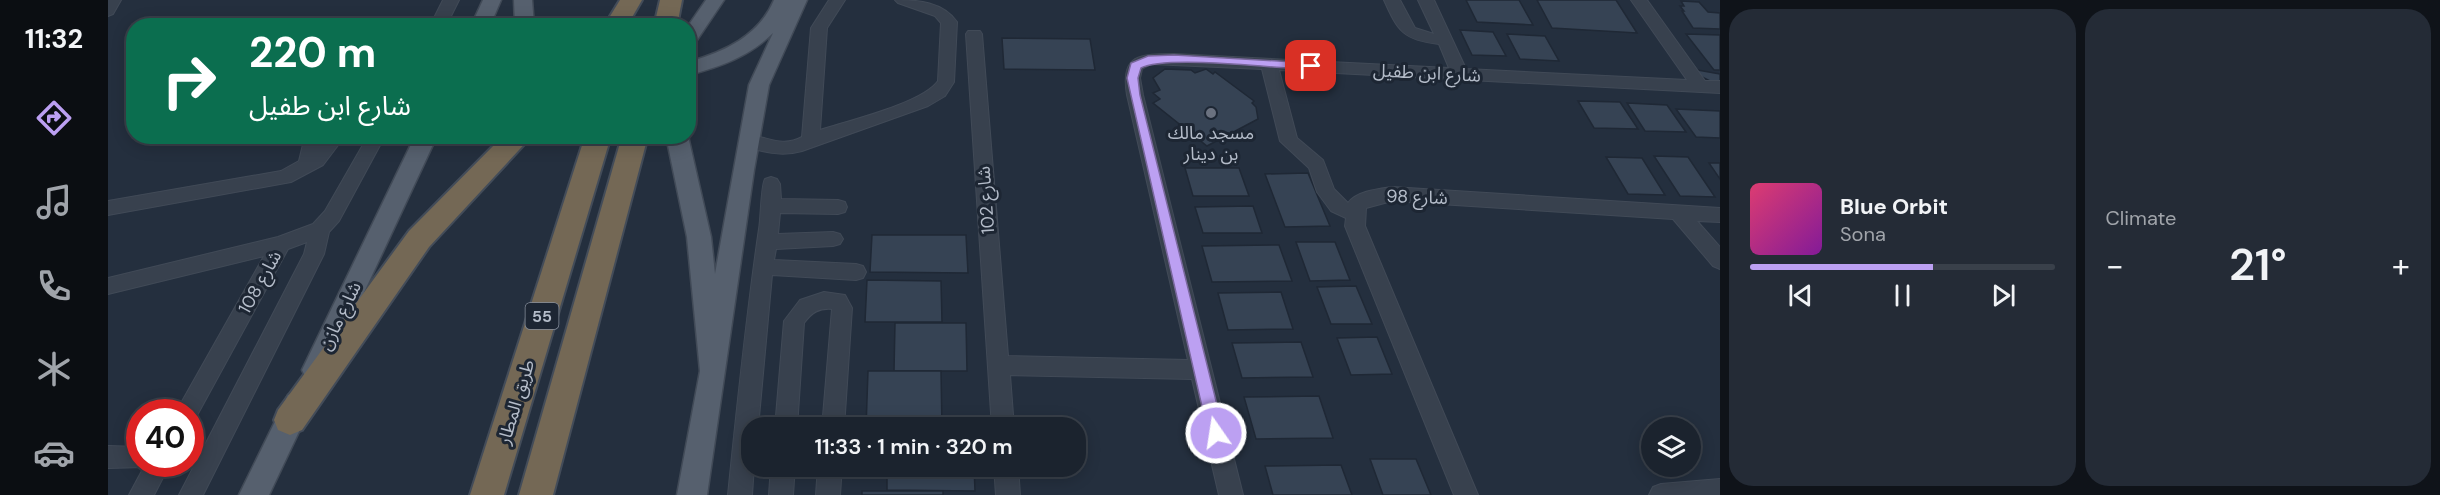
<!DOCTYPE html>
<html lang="en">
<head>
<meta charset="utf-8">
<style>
  :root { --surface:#1b232e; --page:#242b36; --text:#f1f3f6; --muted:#a0a4aa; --line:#39404a; --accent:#bca0f2 }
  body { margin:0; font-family:"DM Sans","Noto Sans Arabic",sans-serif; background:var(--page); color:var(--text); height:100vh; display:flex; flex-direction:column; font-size:22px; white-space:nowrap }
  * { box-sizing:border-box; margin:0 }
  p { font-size:20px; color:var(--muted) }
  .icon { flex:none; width:33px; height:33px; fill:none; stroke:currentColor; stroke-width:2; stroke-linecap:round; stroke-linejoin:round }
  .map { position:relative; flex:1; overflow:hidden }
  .panel { display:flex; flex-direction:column; gap:9px; padding:9px; background:#0f1319; width:720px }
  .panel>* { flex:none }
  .hud { position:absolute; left:18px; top:18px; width:570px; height:126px; border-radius:24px; box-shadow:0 3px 15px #0003,0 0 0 2px var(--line); background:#0b6e4f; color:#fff; overflow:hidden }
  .buttons { position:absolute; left:1533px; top:417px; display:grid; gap:12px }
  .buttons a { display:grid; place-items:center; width:60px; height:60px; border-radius:50%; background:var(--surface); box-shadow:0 3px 15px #0003,0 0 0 2px var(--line); font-size:30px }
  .speed { position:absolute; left:18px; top:399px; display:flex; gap:12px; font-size:30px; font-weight:700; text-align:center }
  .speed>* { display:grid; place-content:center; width:78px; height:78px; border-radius:50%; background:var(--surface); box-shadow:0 3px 15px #0003,0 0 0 2px var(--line); line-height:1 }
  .speed .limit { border:9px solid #d22; background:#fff; color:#111 }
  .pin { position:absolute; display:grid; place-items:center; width:51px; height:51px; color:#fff; margin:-26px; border-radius:12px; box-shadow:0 3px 9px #0006 }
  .me { position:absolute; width:66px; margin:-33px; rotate:347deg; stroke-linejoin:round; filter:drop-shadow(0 0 4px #0008) }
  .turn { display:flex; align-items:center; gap:21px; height:126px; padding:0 24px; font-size:27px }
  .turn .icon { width:78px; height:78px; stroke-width:2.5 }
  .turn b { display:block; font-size:42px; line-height:51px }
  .big { font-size:45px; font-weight:600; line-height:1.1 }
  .panel .widget { flex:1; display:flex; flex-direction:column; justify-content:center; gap:9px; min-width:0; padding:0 21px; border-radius:24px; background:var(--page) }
  .song { display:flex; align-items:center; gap:18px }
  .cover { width:72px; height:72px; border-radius:9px; background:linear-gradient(135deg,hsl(340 70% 55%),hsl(290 70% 35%)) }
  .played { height:6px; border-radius:3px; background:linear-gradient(90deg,var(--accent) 60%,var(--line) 60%) }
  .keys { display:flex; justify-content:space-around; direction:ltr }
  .heat { display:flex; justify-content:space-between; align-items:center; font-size:33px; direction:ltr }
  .panel .tiles { flex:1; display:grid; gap:9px; grid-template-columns:repeat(2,1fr) }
  .trip { position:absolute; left:633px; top:417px; width:345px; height:60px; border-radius:24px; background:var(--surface); box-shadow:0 3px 15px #0003,0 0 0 2px var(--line); font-weight:600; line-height:60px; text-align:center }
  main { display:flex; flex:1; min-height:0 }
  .tab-bar { display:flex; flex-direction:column; width:108px; justify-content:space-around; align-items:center; background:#0b0e12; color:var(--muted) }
  .tab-bar .icon { width:42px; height:42px }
  .tab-bar .active { color:var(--accent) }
  .tab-bar b { font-size:27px; color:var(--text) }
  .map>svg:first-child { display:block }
  .building { fill:#364354; stroke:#1f2835; stroke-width:1.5 }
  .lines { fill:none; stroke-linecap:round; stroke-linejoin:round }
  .minor-casing { stroke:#414a57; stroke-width:2 }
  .major-casing { stroke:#414a57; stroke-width:3 }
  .highway-casing { stroke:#434c59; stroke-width:4 }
  .minor { fill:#38414e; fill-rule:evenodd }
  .major { fill:#56606e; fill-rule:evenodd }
  .highway { fill:#746855; fill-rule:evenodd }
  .route { fill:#bca0f2; stroke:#7a689d; stroke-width:1.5 }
  .worship-dot { fill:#6b7280; stroke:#1d2633; stroke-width:2 }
  .labels { text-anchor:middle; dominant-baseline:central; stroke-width:6; stroke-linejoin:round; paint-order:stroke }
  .shield { fill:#1d2633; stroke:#878f9c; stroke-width:1.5 }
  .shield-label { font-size:16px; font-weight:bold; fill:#b4bcc9 }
  .street-label { font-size:18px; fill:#b4bcc9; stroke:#1d2633 }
  .poi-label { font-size:18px; fill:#b4bcc9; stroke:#1d2633 }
</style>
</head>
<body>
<main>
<nav class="tab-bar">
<b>11:32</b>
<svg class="icon active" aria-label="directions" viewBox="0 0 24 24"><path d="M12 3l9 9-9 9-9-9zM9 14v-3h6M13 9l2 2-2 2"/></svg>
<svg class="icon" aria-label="music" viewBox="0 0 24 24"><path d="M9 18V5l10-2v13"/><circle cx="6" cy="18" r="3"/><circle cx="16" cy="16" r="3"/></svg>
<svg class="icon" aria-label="phone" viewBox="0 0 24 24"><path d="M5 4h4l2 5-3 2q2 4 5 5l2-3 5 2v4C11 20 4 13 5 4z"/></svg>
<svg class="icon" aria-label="climate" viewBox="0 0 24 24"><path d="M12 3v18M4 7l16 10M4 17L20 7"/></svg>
<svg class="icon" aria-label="car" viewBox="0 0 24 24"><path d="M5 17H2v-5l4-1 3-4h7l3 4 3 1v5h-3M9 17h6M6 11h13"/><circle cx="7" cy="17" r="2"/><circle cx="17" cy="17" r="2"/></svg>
</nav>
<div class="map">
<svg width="1612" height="495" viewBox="0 0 1612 495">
  <rect width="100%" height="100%" fill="#242f3e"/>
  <g class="building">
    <polygon points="1358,0 1411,0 1425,25 1369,22"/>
    <polygon points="1429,0 1508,0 1529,33 1444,28"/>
    <polygon points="1573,1 1591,2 1600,12 1612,13 1612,29 1585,28 1574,11 1576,11 1572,6 1576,6"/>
    <polygon points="1352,30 1385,32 1398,56 1364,55"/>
    <polygon points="1399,34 1437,36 1451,61 1412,59"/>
    <polygon points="1578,34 1612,35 1612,70 1606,70"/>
    <polygon points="894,38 982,39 987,70 896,69"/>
    <polygon points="1057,69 1083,70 1087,73 1098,69 1105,74 1107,72 1146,101 1144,103 1148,107 1150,119 1099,146 1045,103 1052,99 1045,93 1052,90 1045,78"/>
    <polygon points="1584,69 1612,74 1612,82 1602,81 1588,74"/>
    <polygon points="1470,101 1512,102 1530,129 1486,128"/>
    <polygon points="1519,103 1559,105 1578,132 1537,131"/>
    <polygon points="1568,109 1612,111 1612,138 1588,137"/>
    <polygon points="1546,156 1580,157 1607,197 1572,196"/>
    <polygon points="1498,157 1534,158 1557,195 1520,194"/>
    <polygon points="1601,163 1612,163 1612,179"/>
    <polygon points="1077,168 1131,168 1141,196 1085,196"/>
    <polygon points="1200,173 1222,226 1177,227 1157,174"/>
    <polygon points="1145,206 1154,233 1095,233 1087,207"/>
    <polygon points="764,235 858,235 860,273 762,272"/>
    <polygon points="1188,242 1227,242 1242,280 1202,281"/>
    <polygon points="1171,245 1184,281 1104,282 1094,246"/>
    <polygon points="759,280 833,281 834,322 757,322"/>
    <polygon points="1248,286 1264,324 1223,324 1209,287"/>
    <polygon points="1173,292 1185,329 1120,330 1110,293"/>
    <polygon points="787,323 858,323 859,371 786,371"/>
    <polygon points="1269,337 1284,374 1243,375 1229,338"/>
    <polygon points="1193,342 1205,377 1134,378 1124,343"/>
    <polygon points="760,371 833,371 834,428 758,428"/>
    <polygon points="1211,396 1225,438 1148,439 1136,397"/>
    <polygon points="1262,459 1308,459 1323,495 1275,495"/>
    <polygon points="1233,465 1244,495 1165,495 1157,466"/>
    <polygon points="779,466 866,466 867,491 779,490"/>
    <rect x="754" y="491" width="81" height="4"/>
  </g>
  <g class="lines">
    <g class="minor-casing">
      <g id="minor">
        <polygon points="0,0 13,0 5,14 0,16"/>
        <polygon points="335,0 351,0 338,26 322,26"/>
        <path d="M 721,0 L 737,0 L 719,28 L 712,130 C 740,121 815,103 830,81 L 833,23 L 827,16 L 790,3 L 787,0 C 810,0 835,2 849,22 L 846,82 L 837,96 L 820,106 L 694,151 C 673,157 654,152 634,145 L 631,141 L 634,137 C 653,131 670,150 694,137 L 703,28 Z"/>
        <path d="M 1276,0 L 1292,0 L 1307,28 L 1326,34 L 1310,0 L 1326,0 L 1358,69 L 1579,80 L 1523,0 L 1539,0 L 1597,81 L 1612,81 L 1612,93 L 1171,70 L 1189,138 L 1215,160 L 1226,189 L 1240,203 C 1249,191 1270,189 1284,187 L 1612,208 L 1612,222 L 1589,221 L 1612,247 L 1612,269 L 1605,266 L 1565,219 L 1284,201 L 1258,208 L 1257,226 L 1370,495 L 1346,495 L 1237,226 L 1238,218 L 1223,211 L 1209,192 L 1201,168 L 1172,141 L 1154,69 L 1043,64 L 1034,69 L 1032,78 L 1035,95 L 1135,495 L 1111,495 L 1084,379 L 902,375 L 906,428 L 884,428 L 858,34 L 860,31 L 872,31 L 874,34 L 900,356 L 1080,360 L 1019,95 C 1012,54 1032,54 1066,54 L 1341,68 L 1331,44 C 1295,40 1290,31 1276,0 Z"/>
        <polygon points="197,136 215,136 213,143 219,136 237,136 215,165 183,182 0,215 0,201 173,171 191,161"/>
        <polygon points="260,136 277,136 231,221 221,232 216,254 95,495 71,495 196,254 199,242 180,249 87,419 82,421 82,412 68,412 156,256 0,294 0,278 170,237 205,224 217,211"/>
        <path d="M 663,177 L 669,179 L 672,184 L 673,199 L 730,200 L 737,202 L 739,207 L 737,212 L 730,214 L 672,213 L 670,234 L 725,232 L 732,234 L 735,239 L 732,244 L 725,246 L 668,249 L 666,260 L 748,264 L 755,266 L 758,272 L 755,278 L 748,280 L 664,275 L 650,428 L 644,428 L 644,466 L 646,466 L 644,495 L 620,495 C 629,406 638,317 651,229 C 653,218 653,185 657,179 Z"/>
        <path d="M 716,292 L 737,295 L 744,308 L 736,428 L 714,428 L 724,309 C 711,308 704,312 696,323 L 689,428 L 667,428 L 676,321 L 692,300 Z"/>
        <polygon points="0,446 32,447 32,464 62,464 46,495 21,495 36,467 0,468"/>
        <polygon points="663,466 687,466 685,495 661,495"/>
        <polygon points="710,466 734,466 732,495 708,495"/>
        <polygon points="886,466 910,466 912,495 888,495"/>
        <polygon points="1612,479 1612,495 1541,495 1545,487 1553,484"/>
      </g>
    </g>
    <g class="major-casing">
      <g id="major">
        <polygon points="375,0 393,0 382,26 363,26"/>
        <polygon points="406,0 424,0 426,26 407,26"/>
        <polygon points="598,0 616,0 587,43 580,45 580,26"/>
        <path d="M 666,0 L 699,0 L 661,85 L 646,170 L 599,495 L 569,495 L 592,371 L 579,237 L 558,136 L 580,136 L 603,237 L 607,274 L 641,85 L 665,33 C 642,56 612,67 580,75 L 580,62 C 616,52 651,36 666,0 Z"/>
        <polygon points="307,136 329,136 216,378 207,381 198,378 194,370"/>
        <polygon points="190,392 200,395 204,404 161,495 131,495 180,395"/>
      </g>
    </g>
    <g class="highway-casing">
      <g id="highway">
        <polygon points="512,0 534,0 519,26 496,26"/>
        <polygon points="552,0 574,0 569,26 546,26"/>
        <polygon points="395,136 424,136 321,247 194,430 182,435 170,430 166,420 170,410 301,231"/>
        <polygon points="477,136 503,136 396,495 362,495"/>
        <polygon points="514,136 540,136 445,495 411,495"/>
      </g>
    </g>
    <use href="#minor" class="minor"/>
    <use href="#major" class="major"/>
    <use href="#highway" class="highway"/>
  </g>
  <path class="route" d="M 1066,55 L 1203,63 L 1209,66 L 1203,70 C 1169,68 1058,55 1033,68 L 1030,78 L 1032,95 L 1116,433 L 1113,438 L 1108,440 L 1102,438 L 1100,433 L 1019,78 L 1023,63 L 1040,56 Z"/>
  <circle class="worship-dot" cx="1103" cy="113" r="6"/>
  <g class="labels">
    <rect class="shield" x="417.5" y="303" width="33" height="26" rx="4.5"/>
    <g class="shield-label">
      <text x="434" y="316">55</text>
    </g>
    <g class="street-label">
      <text transform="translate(1319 73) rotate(3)">شارع ابن طفيل</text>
      <text transform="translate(1309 197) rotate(2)">شارع 98</text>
      <text transform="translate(878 200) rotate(-94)">شارع 102</text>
      <text transform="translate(152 282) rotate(-61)">شارع 108</text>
      <text transform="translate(232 316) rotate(-64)">شارع مازن</text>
      <text transform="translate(408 402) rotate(-73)">طريق المطار</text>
    </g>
    <g class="poi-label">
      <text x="1103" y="133">مسجد مالك<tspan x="1103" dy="21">بن دينار</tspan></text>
    </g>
  </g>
</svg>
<div class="buttons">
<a><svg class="icon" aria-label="layers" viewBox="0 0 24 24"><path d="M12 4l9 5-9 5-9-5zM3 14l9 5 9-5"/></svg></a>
</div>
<div class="speed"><div class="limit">40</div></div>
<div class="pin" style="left:1203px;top:66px;background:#d93025"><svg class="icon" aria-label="arrive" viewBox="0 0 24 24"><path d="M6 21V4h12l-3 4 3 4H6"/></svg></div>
<svg class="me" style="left:1108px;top:433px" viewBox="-20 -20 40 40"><circle r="17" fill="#bca0f2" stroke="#fff" stroke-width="3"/><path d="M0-11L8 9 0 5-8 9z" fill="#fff"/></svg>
<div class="trip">11:33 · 1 min · 320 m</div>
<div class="hud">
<div class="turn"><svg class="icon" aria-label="right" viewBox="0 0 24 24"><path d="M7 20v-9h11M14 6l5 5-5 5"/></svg><div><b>220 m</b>شارع ابن طفيل</div></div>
</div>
</div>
<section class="panel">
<div class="tiles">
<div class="widget">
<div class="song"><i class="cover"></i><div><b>Blue Orbit</b><p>Sona</p></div></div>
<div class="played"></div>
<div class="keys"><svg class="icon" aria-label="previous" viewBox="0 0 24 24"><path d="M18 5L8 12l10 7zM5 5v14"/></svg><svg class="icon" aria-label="pause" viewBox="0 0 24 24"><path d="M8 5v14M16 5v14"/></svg><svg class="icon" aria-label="next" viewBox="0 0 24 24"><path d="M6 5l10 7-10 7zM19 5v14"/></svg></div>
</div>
<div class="widget"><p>Climate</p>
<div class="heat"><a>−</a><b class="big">21°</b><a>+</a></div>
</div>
</div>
</section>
</main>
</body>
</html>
